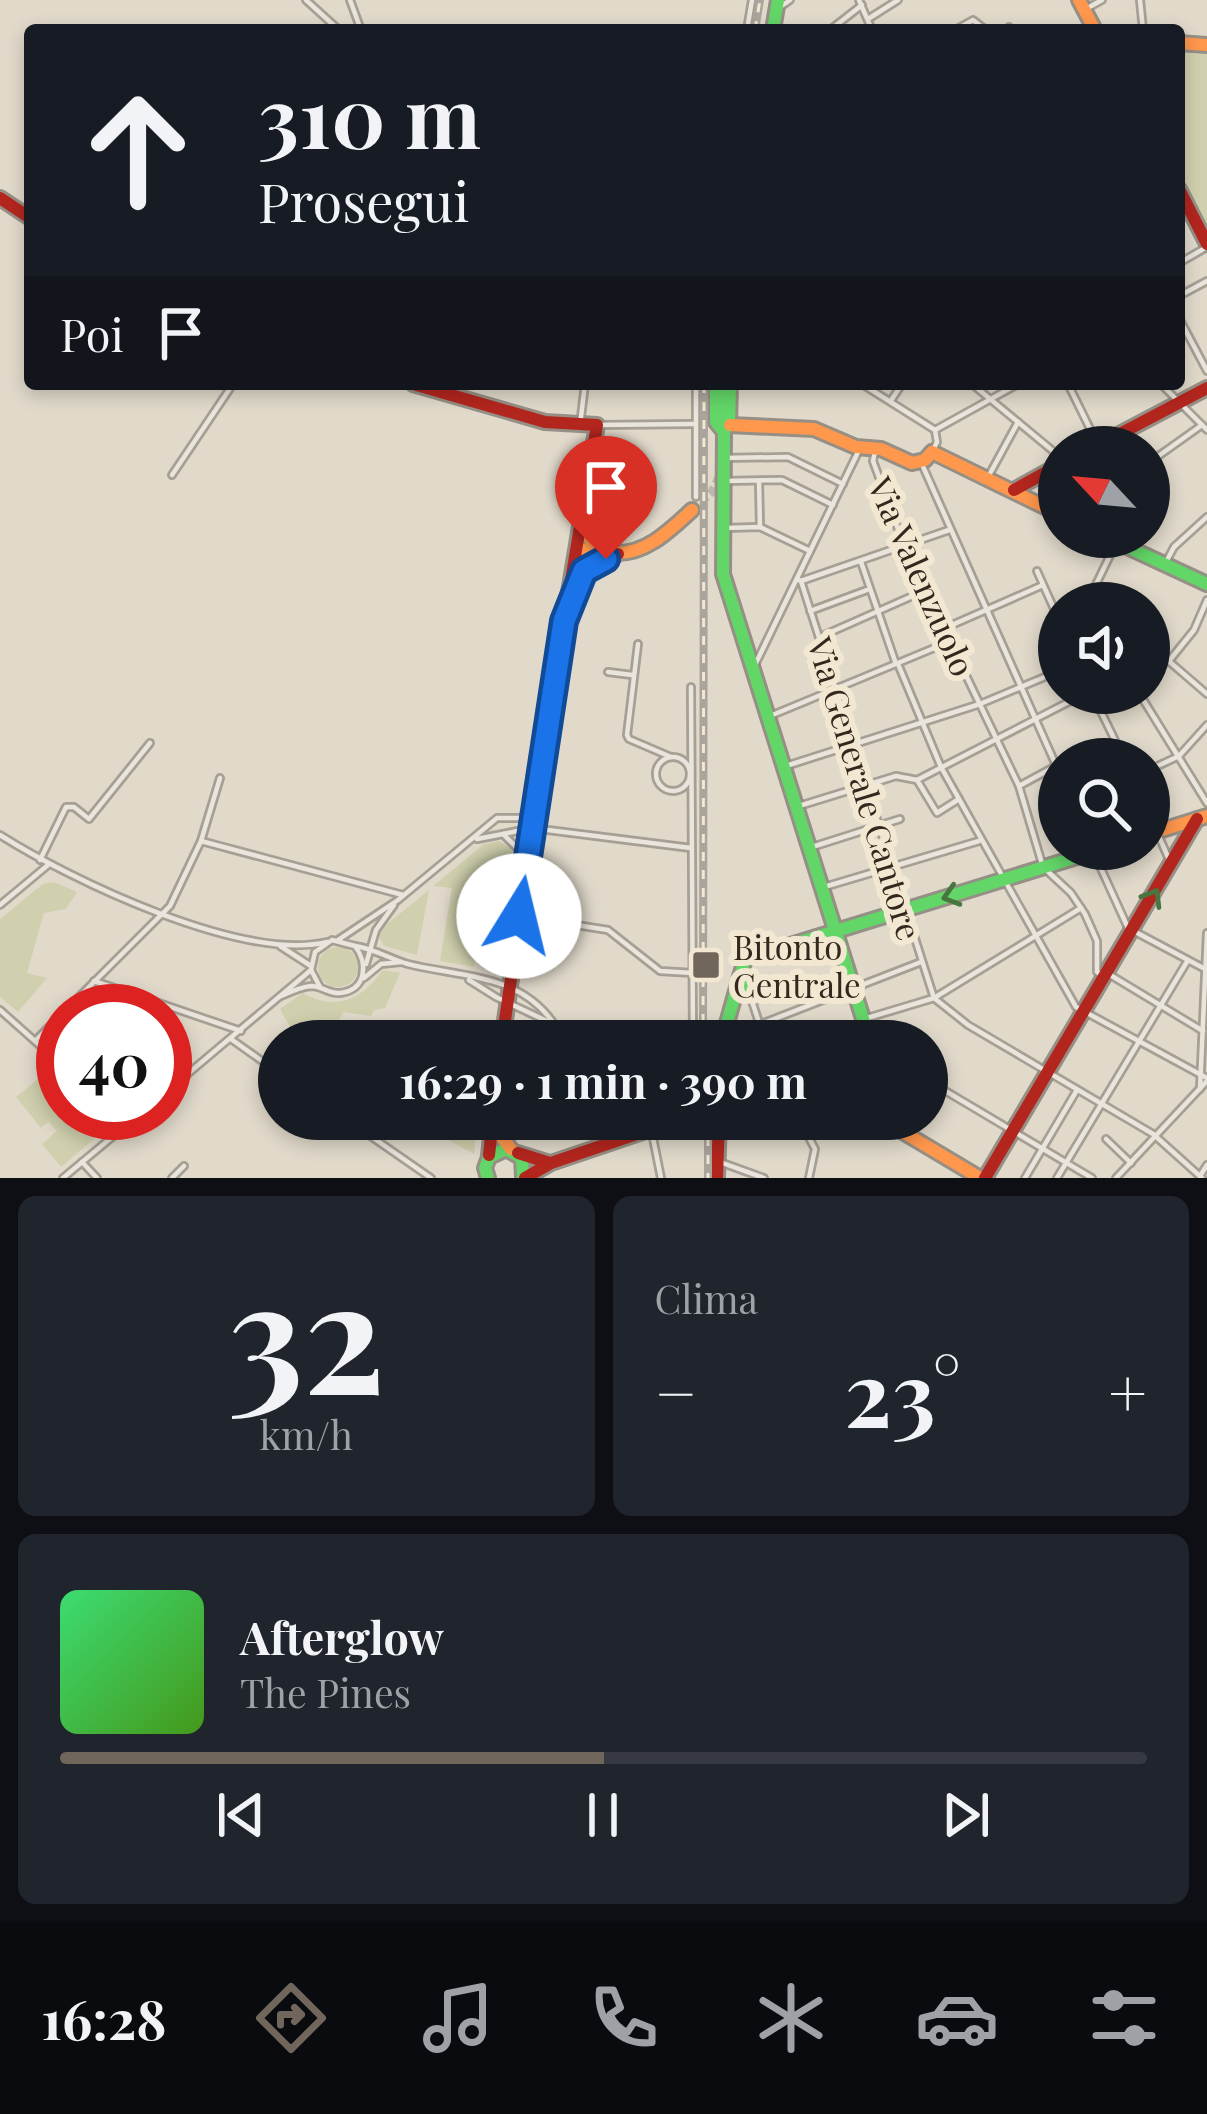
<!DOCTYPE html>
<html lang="it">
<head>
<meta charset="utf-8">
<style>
  :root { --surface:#171b24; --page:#20242c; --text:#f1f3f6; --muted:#9ea1a6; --line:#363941; --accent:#71665b }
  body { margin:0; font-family:"Playfair Display",serif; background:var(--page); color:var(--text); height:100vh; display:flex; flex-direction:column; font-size:45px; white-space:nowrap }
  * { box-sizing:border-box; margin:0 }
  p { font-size:39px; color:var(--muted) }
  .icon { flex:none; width:66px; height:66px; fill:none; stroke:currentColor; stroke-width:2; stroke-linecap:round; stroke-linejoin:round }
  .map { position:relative; height:1178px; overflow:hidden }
  .panel { display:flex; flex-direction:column; gap:18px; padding:18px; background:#0d0f14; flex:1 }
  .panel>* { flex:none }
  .banner { position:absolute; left:24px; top:24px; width:1161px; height:366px; border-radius:12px; box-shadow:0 6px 18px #0003; background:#171b24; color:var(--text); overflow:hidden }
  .needle { width:78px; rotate:296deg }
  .buttons { position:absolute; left:1038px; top:426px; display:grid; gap:24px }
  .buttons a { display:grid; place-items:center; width:132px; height:132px; border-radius:50%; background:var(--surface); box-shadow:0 6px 18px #0003; font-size:60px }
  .speed { position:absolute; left:36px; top:984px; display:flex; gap:24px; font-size:60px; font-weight:700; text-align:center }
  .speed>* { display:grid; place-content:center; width:156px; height:156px; border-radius:50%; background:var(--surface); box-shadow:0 6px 18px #0003; line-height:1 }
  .speed .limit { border:18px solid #d22; background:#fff; color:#111 }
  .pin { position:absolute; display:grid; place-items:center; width:102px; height:102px; color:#fff; margin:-123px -51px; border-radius:50% 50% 50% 0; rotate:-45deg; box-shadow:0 0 12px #0007 }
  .pin .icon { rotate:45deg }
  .me { position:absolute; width:132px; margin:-66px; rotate:9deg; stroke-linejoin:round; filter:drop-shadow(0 0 9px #0008) }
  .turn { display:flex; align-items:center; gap:42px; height:252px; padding:0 36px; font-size:54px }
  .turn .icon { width:156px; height:156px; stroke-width:2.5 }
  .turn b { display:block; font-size:84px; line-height:102px }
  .then { display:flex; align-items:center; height:114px; padding:0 36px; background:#0003; gap:24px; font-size:45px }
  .big { font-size:90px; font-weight:700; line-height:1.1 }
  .panel .widget { flex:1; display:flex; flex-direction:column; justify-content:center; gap:18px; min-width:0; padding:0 42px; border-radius:18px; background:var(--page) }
  .panel .dial { align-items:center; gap:0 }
  .dial b { font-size:156px; line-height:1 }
  .song { display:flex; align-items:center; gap:36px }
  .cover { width:144px; height:144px; border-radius:18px; background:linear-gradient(135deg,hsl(140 70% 55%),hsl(100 70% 35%)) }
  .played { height:12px; border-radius:6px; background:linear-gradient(90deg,var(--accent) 50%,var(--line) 50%) }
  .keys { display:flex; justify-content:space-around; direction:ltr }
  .heat { display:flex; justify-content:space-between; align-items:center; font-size:66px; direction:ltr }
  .panel .tiles { flex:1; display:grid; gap:18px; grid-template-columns:1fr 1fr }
  .widget:last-child { grid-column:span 2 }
  .trip { position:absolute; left:258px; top:1020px; width:690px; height:120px; border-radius:60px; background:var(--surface); box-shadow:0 6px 18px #0003; font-weight:700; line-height:120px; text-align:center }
  .dock { display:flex; height:192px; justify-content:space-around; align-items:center; background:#090b0e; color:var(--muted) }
  .dock .icon { width:84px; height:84px }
  .dock .current { color:var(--accent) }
  .dock b { font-size:54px; color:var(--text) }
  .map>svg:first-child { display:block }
  .green { fill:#d0d0ae }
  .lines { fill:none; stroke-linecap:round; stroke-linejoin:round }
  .secondary-tunnel { stroke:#beb6a8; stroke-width:8; stroke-dasharray:8 4; stroke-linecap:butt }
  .street-casing { stroke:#a69f94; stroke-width:10 }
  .fast-casing { stroke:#968f85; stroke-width:18 }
  .slow-casing { stroke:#968f85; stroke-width:18 }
  .jam-casing { stroke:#968f85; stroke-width:18 }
  .street { stroke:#eae5dc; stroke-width:4.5 }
  .fast { stroke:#63d668; stroke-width:12 }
  .slow { stroke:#ff974d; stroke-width:12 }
  .jam { stroke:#b3261e; stroke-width:12 }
  .rail-casing { stroke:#a9a49c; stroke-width:8 }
  .rail { stroke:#f2e8d1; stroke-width:3; stroke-dasharray:9; stroke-linecap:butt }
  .oneway { stroke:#49763f }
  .route-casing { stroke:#114b97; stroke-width:30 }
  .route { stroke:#1a73e8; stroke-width:21 }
  .poi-dot { fill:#71665b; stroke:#f2e8d1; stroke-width:4.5 }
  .labels { text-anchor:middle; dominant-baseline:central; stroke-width:12; stroke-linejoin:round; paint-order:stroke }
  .street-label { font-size:33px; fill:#34281e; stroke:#f2e8d1 }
  .poi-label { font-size:33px; fill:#34281e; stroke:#f2e8d1; text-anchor:start }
</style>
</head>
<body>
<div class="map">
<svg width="1207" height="1178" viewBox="0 0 1207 1178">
  <rect width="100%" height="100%" fill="#e1dacb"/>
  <g class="green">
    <polygon points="1179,48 1207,50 1207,228 1179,174"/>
    <polygon points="499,841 510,848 515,857 503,941 479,937 474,967 440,961 452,888 433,886 484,844"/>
    <polygon points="54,882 77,892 66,909 44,913 27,973 47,978 18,1012 0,997 0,919 43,884"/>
    <polygon points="429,890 417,955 384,946 379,937 381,929"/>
    <circle cx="338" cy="967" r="20"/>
    <path d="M 383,970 L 400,973 L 385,1008 L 374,1010 L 371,1016 L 343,1012 L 330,1041 L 298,1041 L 280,1009 L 303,993 C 337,1012 362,999 383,970 Z"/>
    <polygon points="50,1069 63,1080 63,1113 72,1113 94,1139 61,1167 42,1144 57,1131 48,1122 41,1128 16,1097"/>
    <polygon points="409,1119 478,1119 474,1154"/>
  </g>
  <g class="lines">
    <polyline class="secondary-tunnel" points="692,510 711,493 721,472"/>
    <g class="street-casing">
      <g id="street">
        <polyline points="306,0 339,30"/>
        <polyline points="350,0 361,30"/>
        <polyline points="859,0 872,30"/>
        <polyline points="1140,0 1143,30"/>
        <polyline points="776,10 790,0"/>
        <polyline points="1084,10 1102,0"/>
        <polyline points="868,19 898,0"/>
        <polyline points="747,30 752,0"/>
        <polyline points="830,30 862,5"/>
        <polyline points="955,30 973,20 986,30"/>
        <polyline points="1006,30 1009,27 1012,30"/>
        <polyline points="1179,263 1207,247"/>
        <polyline points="1179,296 1207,281"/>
        <polyline points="1179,318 1207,371"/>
        <polyline points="862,384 935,430"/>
        <polyline points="972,384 1059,456"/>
        <polyline points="1068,384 1097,443"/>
        <polyline points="1161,384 1207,430"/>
        <polyline points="892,399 902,384"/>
        <polyline points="580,425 585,384"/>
        <polyline points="597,425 693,424"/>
        <polyline points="935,430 1018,384"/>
        <polyline points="876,447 873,461 905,548 1019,786 1043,867 1071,893 1085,914 1097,941 1097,972 1105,977"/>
        <polyline points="932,452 937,442 935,430"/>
        <polyline points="723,458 788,457 843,484"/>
        <polyline points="921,462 1059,772"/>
        <polyline points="172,475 233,384"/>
        <polyline points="1149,475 1157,457 1202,425"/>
        <polyline points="987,479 1018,422"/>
        <polyline points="724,481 782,480 833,505"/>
        <polyline points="759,481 760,527"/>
        <polyline points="696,497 696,384"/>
        <polyline points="725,528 760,527 810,551"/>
        <polyline points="861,562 896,664"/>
        <polyline points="1165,564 1174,547 1207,517"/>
        <polyline points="1037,571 1059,620"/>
        <polyline points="797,579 801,581 934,998 968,1025 1153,1134 1202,1178"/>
        <polyline points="801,581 949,530"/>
        <polyline points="1091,594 1101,603"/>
        <polyline points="1087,603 1119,537"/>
        <polyline points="810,611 867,590"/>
        <polyline points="945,628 1043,585"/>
        <polyline points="822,636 926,590"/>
        <polyline points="638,644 627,735 629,739 671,757"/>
        <polyline points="1149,644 1207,694"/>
        <polyline points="1169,661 1194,630 1207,600"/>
        <polyline points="898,664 941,767 1076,1007 1207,1078"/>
        <polyline points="754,667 860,448"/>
        <polyline points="608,672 632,675"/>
        <polyline points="691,687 693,1041"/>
        <polyline points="1092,693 1124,759"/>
        <polyline points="1139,693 1207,803"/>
        <polyline points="770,716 951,641"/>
        <circle cx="673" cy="774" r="17"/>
        <polyline points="786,766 980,704 1059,671"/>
        <polyline points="1149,770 1179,756 1207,725"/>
        <polyline points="917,780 937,813 959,799"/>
        <polyline points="1019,786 1056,766"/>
        <polyline points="799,806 896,776 917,780 1086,693"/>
        <polyline points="1149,814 1171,864"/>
        <polyline points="503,834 532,828 691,848"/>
        <path d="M 0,835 C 71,880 242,962 327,942"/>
        <polyline points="477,839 503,834 526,857"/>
        <polyline points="201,841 403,895"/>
        <polyline points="812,847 900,819"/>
        <polyline points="1093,851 1128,928 1207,970"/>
        <polyline points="40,860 66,807 74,807 89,819 150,743"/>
        <polyline points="824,887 979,841"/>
        <polyline points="0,905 48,865"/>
        <polyline points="519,916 608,930 660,971 693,973"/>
        <polyline points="338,940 398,900 497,818 531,818"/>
        <polyline points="280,946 311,966"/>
        <path d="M 355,946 C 375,949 390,959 408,964 C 460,977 517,973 552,1021"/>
        <polyline points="366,964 376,930 394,905"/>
        <polyline points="1107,973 1203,1031"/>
        <polyline points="364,978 381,964 401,962"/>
        <polyline points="469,980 496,997 589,1041"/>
        <polyline points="94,981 241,1031"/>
        <polyline points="750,995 765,1041"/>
        <path d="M 281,996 C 290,992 300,987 311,986 C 322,986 329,994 340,993 C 367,990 368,963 355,946 L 332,940 L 315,952 L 311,970 L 320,987"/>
        <polyline points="0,1010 63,1066"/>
        <polyline points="864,1019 934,998 1081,908"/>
        <polyline points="725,1038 921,962"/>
        <polyline points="231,1039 279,1073"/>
        <polyline points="35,1041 170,906 201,841 220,778"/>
        <polyline points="927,1080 1092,1178"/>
        <polyline points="1200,1089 1207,933"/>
        <polyline points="165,1093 311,970"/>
        <polyline points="116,1113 128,1124"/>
        <polyline points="346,1119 431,1178"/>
        <polyline points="767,1119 780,1134"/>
        <polyline points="799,1119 815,1149 809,1178"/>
        <polyline points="651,1128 661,1178"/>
        <polyline points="1106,1139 1131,1163"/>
        <polyline points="717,1161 764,1178"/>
        <polyline points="82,1162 97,1178"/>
        <polyline points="1200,1176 1207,1165"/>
        <polyline points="63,1178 141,1113"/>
        <polyline points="172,1178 184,1166"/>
        <polyline points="1025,1178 1077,1090"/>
        <polyline points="1057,1178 1188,960"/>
        <polyline points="1116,1178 1207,1081"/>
      </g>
    </g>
    <g class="fast-casing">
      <g id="fast">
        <polyline points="773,30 778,0"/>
        <polyline points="716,384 716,422 724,432 723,574 870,1041"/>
        <polyline points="722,417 723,384"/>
        <polyline points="729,426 730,384"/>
        <polyline points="1106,537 1207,584"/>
        <polyline points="742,973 750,994"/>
        <polyline points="722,1041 745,959 1103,849"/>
        <polyline points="488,1178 485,1168 489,1157 506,1149 522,1158 523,1177"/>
      </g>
    </g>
    <g class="slow-casing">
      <g id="slow">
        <polyline points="1079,0 1095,30"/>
        <polyline points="1179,43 1207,45"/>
        <polyline points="730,425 814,429 856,447 881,449 912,463 925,460 932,452 1059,514"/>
        <polyline points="585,511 589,538 596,547"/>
        <path d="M 577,550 C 591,548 602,552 616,553 C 647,554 671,529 692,510"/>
        <polyline points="1149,834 1207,816"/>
        <polyline points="894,1119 898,1129 980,1178"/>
        <polyline points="492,1125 511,1149"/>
      </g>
    </g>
    <g class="jam-casing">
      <g id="jam">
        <polyline points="1179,189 1207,244"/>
        <polyline points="0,198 30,218"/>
        <polyline points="413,384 545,422 597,425 553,688 502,1041"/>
        <polyline points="1095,447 1207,388"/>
        <polyline points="1014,490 1059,465"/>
        <polyline points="571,605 587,567 618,554"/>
        <polyline points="518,1153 550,1163"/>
        <polyline points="489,1155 493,1119"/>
        <polyline points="525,1178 551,1163 681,1119"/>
        <polyline points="717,1178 719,1119"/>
        <polyline points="985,1178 1197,819"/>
      </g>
    </g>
    <use href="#street" class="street"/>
    <use href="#fast" class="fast"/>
    <use href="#slow" class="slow"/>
    <use href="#jam" class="jam"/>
    <g class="rail-casing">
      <g id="rail">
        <polyline points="755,30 760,0"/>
        <polyline points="703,1041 704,384"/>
        <polyline points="708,1119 708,1178"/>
      </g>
    </g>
    <use href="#rail" class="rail"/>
  </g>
  <defs><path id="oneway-chevron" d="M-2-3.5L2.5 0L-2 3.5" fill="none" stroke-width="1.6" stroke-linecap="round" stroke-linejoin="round" transform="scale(3)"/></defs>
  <g class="oneway">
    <use href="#oneway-chevron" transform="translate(951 896) rotate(163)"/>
    <use href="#oneway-chevron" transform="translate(1153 897) rotate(-59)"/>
  </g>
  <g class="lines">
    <g class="route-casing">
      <polyline id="route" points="519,916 564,621 584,571 606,559"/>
    </g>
    <use href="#route" class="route"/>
  </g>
  <rect class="poi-dot" x="691" y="950" width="30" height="30" rx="6"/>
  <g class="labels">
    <g class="street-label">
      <text transform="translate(923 576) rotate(66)">Via Valenzuolo</text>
      <text transform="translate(866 788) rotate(73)">Via Generale Cantore</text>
    </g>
    <g class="poi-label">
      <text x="733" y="946">Bitonto<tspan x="733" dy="38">Centrale</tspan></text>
    </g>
  </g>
</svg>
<div class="buttons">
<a><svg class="needle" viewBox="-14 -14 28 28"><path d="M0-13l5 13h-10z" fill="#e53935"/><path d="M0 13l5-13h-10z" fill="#9ea1a6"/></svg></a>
<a><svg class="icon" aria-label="sound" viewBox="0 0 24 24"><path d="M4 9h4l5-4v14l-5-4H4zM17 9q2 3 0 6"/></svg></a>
<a><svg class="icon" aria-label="search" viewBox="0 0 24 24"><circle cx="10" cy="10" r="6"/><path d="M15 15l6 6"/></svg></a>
</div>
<div class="speed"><div class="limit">40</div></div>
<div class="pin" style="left:606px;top:559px;background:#d93025"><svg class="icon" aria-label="arrive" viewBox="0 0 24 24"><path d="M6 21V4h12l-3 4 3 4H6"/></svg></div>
<svg class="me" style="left:519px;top:916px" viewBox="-20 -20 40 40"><circle r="19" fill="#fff"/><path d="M0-13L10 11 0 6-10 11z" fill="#1a73e8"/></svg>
<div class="trip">16:29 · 1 min · 390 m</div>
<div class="banner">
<div class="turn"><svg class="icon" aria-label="ahead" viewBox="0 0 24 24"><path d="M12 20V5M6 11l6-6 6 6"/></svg><div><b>310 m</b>Prosegui</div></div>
<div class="then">Poi<svg class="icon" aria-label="arrive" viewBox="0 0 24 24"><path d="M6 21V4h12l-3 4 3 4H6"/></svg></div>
</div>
</div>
<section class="panel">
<div class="tiles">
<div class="widget dial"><b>32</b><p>km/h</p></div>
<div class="widget"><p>Clima</p>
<div class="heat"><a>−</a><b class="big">23°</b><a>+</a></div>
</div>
<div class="widget">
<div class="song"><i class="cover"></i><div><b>Afterglow</b><p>The Pines</p></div></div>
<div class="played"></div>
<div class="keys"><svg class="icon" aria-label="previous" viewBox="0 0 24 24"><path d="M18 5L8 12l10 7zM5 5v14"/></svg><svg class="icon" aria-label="pause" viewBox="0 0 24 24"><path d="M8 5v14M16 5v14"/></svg><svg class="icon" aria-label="next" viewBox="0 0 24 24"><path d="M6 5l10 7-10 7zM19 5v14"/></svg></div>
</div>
</div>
</section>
<nav class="dock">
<b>16:28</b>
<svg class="icon current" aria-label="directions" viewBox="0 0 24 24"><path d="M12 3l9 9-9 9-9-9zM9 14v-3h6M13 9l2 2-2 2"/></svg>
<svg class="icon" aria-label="music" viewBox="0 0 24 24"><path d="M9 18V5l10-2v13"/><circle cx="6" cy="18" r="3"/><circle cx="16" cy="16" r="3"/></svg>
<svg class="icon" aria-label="phone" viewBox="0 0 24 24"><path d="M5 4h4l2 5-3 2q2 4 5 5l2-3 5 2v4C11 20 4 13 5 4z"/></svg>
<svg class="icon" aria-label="climate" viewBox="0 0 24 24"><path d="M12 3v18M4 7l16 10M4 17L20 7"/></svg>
<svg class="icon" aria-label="car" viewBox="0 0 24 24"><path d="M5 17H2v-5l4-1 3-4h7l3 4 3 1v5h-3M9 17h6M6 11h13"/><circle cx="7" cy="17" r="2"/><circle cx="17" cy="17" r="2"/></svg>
<svg class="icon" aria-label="filters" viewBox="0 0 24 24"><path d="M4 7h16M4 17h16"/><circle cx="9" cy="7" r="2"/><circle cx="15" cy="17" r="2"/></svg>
</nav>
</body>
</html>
